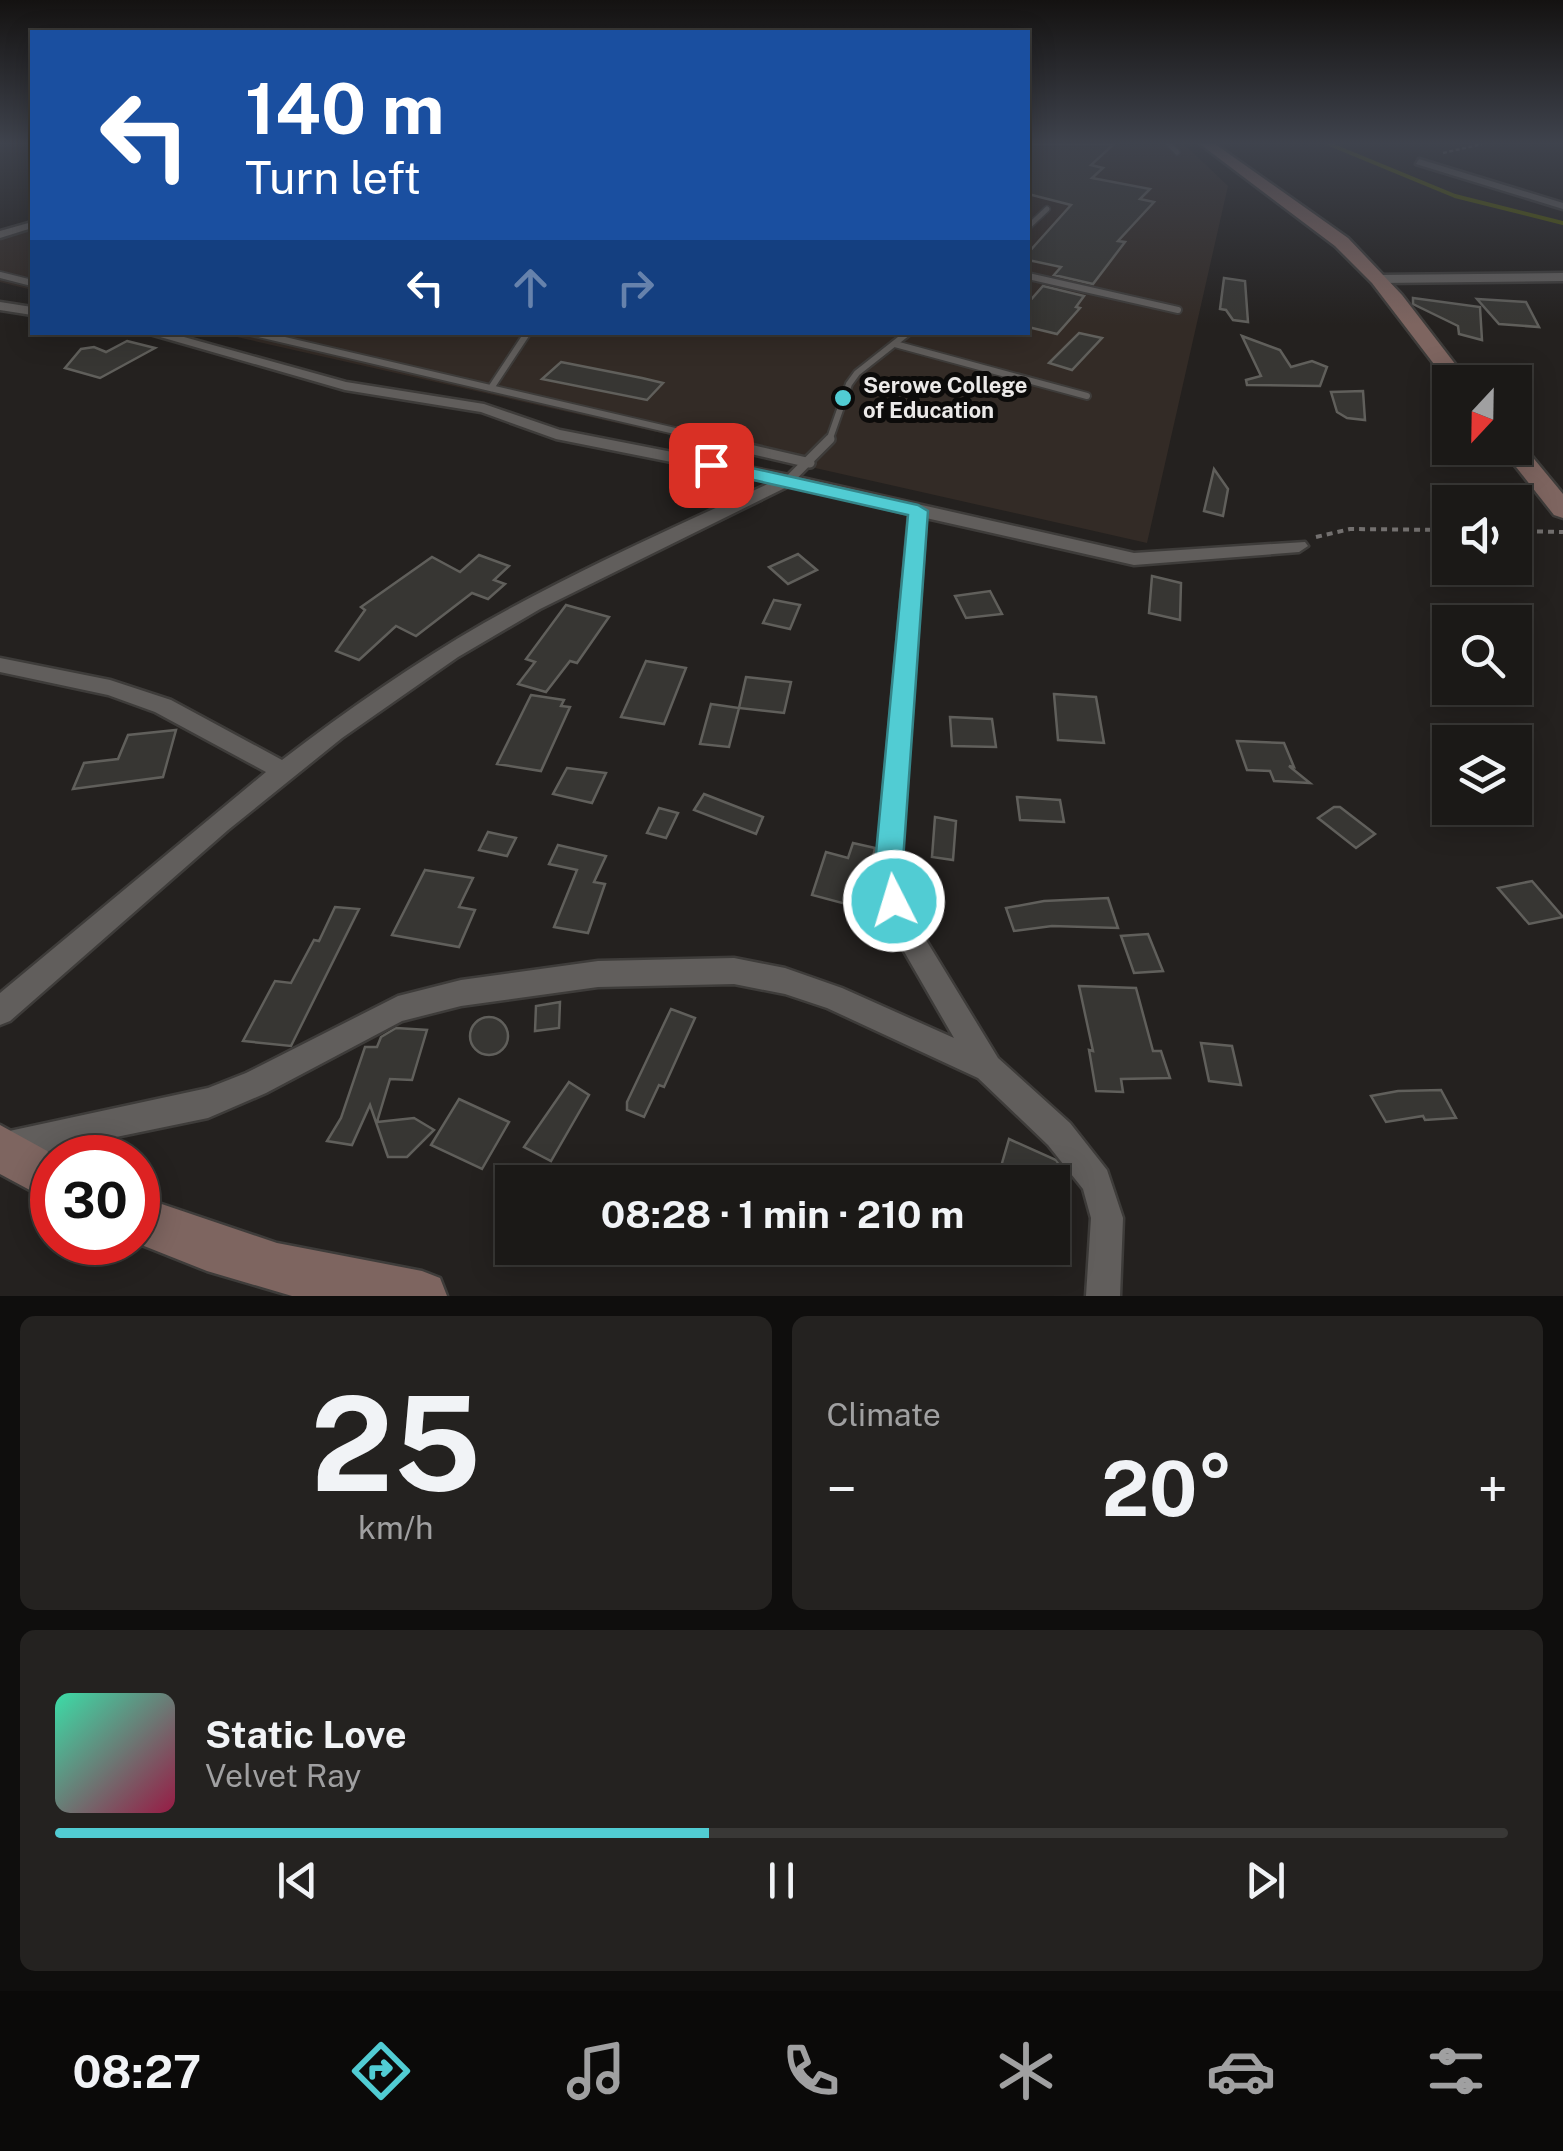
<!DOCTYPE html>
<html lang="en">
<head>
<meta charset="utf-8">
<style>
  :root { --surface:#1b1917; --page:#242220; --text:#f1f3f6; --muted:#a0a0a1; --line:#393836; --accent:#51ccd3 }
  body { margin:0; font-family:"Public Sans",sans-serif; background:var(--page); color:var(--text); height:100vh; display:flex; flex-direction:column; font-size:38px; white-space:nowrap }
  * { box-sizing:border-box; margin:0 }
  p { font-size:32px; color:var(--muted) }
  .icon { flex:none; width:55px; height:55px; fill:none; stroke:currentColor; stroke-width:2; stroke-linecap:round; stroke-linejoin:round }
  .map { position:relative; height:1296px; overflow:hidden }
  .side { display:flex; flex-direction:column; gap:20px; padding:20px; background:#0f0e0d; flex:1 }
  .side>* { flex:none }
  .banner { position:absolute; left:30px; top:30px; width:1000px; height:305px; border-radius:0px; box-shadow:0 5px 25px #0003,0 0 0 2px var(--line); background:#1a4fa0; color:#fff; overflow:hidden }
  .needle { width:65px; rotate:202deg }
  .buttons { position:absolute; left:1432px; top:365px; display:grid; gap:20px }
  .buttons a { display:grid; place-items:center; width:100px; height:100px; border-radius:0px; background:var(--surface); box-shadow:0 5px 25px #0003,0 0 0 2px var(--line); font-size:50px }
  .speed { position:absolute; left:30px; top:1135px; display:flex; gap:20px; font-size:50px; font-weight:700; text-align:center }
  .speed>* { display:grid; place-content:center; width:130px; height:130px; border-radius:50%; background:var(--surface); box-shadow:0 5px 25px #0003,0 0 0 2px var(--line); line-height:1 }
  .speed .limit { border:15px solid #d22; background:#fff; color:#111 }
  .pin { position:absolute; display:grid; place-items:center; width:85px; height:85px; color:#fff; margin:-42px; border-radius:20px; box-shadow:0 5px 15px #0006 }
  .me { position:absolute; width:110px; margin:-55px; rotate:355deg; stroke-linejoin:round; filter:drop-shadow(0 0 8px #0008) }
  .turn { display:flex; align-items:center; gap:35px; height:210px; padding:0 50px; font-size:45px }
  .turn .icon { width:130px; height:130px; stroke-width:2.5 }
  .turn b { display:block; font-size:70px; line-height:85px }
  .lanes { display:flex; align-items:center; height:95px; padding:0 50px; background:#0003; justify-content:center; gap:50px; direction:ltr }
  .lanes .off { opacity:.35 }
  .big { font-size:75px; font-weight:700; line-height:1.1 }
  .side .tile { flex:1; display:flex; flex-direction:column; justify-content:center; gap:15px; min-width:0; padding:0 35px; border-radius:15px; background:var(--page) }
  .side .dial { align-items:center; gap:0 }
  .dial b { font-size:130px; line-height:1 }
  .song { display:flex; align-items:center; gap:30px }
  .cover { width:120px; height:120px; border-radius:15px; background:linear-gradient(135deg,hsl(160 70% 55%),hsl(340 70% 35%)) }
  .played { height:10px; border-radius:5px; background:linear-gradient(90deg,var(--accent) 45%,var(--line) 45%) }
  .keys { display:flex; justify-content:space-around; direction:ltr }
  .heat { display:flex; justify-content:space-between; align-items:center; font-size:55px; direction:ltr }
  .side .tiles { flex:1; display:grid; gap:20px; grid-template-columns:1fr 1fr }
  .tile:last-child { grid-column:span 2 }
  .trip { position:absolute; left:495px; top:1165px; width:575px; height:100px; border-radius:0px; background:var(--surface); box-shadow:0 5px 25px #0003,0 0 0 2px var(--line); font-weight:700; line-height:100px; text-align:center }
  .menu { display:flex; height:160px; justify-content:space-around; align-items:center; background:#0b0a09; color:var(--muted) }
  .menu .icon { width:70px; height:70px }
  .menu .current { color:var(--accent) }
  .menu b { font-size:45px; color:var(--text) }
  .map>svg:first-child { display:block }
  .built { fill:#332b26 }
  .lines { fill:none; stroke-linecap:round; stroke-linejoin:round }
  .stream { stroke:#515900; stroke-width:4 }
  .building { fill:#373633; stroke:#605f5b; stroke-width:2.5 }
  .lane-far2-casing { stroke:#3e3c3a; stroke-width:8 }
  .lane-far1-casing { stroke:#3e3c3a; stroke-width:10 }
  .lane-casing { stroke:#3e3c3a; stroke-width:14 }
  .street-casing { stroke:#3e3c3a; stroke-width:5 }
  .secondary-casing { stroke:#3e3c3a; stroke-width:5 }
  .path-far1 { stroke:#73706f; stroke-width:2.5; stroke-dasharray:4 2.5; stroke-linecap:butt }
  .path { stroke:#73706f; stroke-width:4; stroke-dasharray:6 5; stroke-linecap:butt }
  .lane-far2 { stroke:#615e5c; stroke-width:5 }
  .lane-far1 { stroke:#615e5c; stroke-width:6 }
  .lane { stroke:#615e5c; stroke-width:9 }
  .street { fill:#615e5c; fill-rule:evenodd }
  .secondary { fill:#7e6560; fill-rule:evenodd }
  .route { fill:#51ccd3; stroke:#358589; stroke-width:2.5 }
  .poi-dot { fill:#51ccd3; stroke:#0c0b0a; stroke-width:4 }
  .labels { text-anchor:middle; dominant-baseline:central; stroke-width:10; stroke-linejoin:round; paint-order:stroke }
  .far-poi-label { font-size:22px; font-weight:bold; fill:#ebe9e8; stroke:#0c0b0a; text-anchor:start }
</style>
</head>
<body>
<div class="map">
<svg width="1563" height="1296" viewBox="0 0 1563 1296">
  <rect width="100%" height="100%" fill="#24211f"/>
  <g class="built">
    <polygon points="1028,144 1184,144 1228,186 1147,543 219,333 1028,332"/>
    <polygon points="32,228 32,290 0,282 0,238"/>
  </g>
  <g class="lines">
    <polyline class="stream" points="1329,144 1455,196 1563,223"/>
  </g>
  <g class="building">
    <polygon points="1028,144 1114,144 1091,165 1103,168 1092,178 1150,189 1140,199 1154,202 1118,241 1125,242 1093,284 1054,275 1061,267 1028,260 1028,253 1071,205 1028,194"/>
    <polygon points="1224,278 1245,281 1248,322 1233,320 1226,310 1220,309"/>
    <polygon points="1043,286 1084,296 1076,307 1080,308 1057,334 1028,327 1028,303"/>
    <polygon points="1413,298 1480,307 1482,340 1459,334 1458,326 1413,304"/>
    <polygon points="1477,299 1526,302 1539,327 1499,324"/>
    <polygon points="1079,333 1102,338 1072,370 1049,363"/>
    <polygon points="1242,336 1280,350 1291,367 1312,361 1327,367 1320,386 1247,385 1246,380 1261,376"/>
    <polygon points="127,341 155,348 100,378 65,368 81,349 94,347 106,352"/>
    <polygon points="561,362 642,378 663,383 647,400 542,379"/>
    <polygon points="1363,391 1365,420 1347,418 1337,412 1331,392"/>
    <polygon points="1214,469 1228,489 1223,516 1204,511"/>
    <polygon points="798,554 817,570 788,584 769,567"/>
    <polygon points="479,555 509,566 494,580 505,584 488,599 472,593 416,636 396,626 359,660 336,651 365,610 361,607 432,557 460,572"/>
    <polygon points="1152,576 1181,583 1180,620 1149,613"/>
    <polygon points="990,591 1002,614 966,618 955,596"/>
    <polygon points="774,600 800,605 790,629 763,623"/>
    <polygon points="566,605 609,617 577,663 570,661 546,692 518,684 535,662 526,659"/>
    <polygon points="646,661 686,668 664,724 621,717"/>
    <polygon points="746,677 791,682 784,713 739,708"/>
    <polygon points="1054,694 1096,697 1104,743 1058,740"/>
    <polygon points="531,695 564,700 561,706 570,707 541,771 497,764"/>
    <polygon points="711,704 739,708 729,747 700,744"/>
    <polygon points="950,717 992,719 996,747 952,746"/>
    <polygon points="176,730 163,777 73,789 84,763 118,759 128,735"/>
    <polygon points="1237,741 1284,743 1294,767 1289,766 1310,783 1274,781 1270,771 1247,770"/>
    <polygon points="567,768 606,773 592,803 553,794"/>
    <polygon points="704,794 763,817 756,834 694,810"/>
    <polygon points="1017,797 1060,800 1064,822 1020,820"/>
    <polygon points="1334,807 1340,807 1375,834 1356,848 1318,818"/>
    <polygon points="659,808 678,813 666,838 647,833"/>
    <polygon points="935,817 956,821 953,860 932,857"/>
    <polygon points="488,832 516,838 507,856 479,850"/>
    <polygon points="853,843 875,848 861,908 812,895 826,852 848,858"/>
    <polygon points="558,845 606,856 594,882 605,884 588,933 554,927 577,870 549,864"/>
    <polygon points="425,870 473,878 459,907 475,910 459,947 392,935"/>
    <polygon points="1532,881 1563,917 1529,924 1498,888"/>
    <polygon points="1108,898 1118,928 1052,926 1014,931 1006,908 1044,901"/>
    <polygon points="335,907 359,909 291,1046 243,1041 275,981 291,983 314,940 319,941"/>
    <polygon points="1148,934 1163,971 1134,973 1121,936"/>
    <polygon points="1079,986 1136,988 1153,1051 1161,1051 1170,1078 1121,1079 1123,1092 1096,1091 1089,1050 1093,1051"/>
    <polygon points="560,1002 559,1028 535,1031 536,1006"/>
    <polygon points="671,1009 695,1018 664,1087 659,1085 644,1117 627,1110 627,1102"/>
    <circle cx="489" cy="1036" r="19"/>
    <polygon points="396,1028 427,1030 412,1080 390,1079 377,1122 414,1118 434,1130 407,1157 388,1157 370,1105 352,1145 327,1141 341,1118 365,1047 377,1047 381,1037"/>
    <polygon points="1201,1043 1232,1046 1241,1085 1209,1081"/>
    <polygon points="569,1082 589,1095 551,1161 524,1147"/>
    <polygon points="1441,1090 1456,1118 1425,1120 1423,1116 1386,1122 1371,1096 1398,1091"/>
    <polygon points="459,1099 509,1122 482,1169 431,1145"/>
    <polygon points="1009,1139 1056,1160 1067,1175 1065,1182 1025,1182 1000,1170"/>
  </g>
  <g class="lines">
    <g class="lane-far2-casing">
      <g id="lane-far2">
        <polyline points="1169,144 1177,152"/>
        <polyline points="1028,227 1047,209"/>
      </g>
    </g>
    <g class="lane-far1-casing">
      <g id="lane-far1">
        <polyline points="0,275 32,283"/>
        <polyline points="1028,276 1178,310"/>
        <polyline points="250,332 718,441"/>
        <polyline points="895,344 1087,396"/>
        <polyline points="491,388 528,332"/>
        <polyline points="829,441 849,384 857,373 909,332"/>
      </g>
    </g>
    <g class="lane-casing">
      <g id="lane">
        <polyline points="707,439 810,463"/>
        <polyline points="789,480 830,439"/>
      </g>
    </g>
    <g class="street-casing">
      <g id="street">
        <polygon points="1419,159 1563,203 1563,209 1416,164"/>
        <polygon points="32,222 32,228 0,238 0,231"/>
        <polygon points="1563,273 1563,281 1380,283 1374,279 1380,275"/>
        <polygon points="0,302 32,307 32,315 0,310"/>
        <path d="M 143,332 L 166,332 L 346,382 L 484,404 L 560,430 L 789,475 L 1134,553 L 1305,542 L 1308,546 L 1299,552 L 1134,565 L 926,518 L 900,875 L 915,922 L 998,1058 L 1070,1123 L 1107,1170 L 1123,1218 L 1120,1296 L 1086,1296 L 1091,1218 L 1083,1189 L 1048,1145 L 978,1078 L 827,1008 L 785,994 L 734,984 L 598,987 L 461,1006 L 402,1021 L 266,1093 L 208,1118 L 0,1161 L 0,1133 L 208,1088 L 246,1073 L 398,996 L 461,980 L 598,961 L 734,958 L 785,968 L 842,988 L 954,1038 L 894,934 L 876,875 L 909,514 L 791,485 L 540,609 L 458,657 L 342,738 L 228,830 L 10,1021 L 0,1025 L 0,993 L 266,772 L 155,712 L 108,695 L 0,672 L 0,658 L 110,680 L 171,700 L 282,760 C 347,710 413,664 484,623 C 577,570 675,527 772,482 L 556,439 L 481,412 L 345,390 Z"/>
      </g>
    </g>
    <g class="secondary-casing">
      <g id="secondary">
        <polygon points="1200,144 1215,144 1348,238 1402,295 1469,382 1450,385 1372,283 1335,246"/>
        <polygon points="1515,441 1521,443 1563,494 1563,518 1554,515 1501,448 1515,448"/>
        <polygon points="0,1125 60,1158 52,1158 52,1202 0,1174"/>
        <polygon points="138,1196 277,1243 422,1271 440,1278 447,1296 292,1296 207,1271 134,1242 138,1242"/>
      </g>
    </g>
    <polyline class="path-far1" points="1443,153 1482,144"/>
    <g class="path">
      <polyline points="1515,531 1563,532"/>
      <polyline points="1316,537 1350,529 1450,530"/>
    </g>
    <use href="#lane-far2" class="lane-far2"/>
    <use href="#lane-far1" class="lane-far1"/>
    <use href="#lane" class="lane"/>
    <use href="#street" class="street"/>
    <use href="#secondary" class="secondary"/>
  </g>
  <linearGradient id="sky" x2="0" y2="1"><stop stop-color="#141211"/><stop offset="0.44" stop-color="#3f434d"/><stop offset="1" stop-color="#3f434d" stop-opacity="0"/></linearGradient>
  <rect width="1563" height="325" fill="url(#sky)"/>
  <polygon class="route" points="711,459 918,505 928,511 902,875 908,901 904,910 894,914 884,910 874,875 908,515 705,469 705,461"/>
  <circle class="poi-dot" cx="843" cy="398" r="10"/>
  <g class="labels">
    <g class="far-poi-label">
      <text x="863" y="385">Serowe College<tspan x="863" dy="25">of Education</tspan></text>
    </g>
  </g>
</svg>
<div class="buttons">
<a><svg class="needle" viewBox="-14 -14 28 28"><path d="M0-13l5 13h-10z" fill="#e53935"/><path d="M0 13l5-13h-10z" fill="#a0a0a1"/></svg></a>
<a><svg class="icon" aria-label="sound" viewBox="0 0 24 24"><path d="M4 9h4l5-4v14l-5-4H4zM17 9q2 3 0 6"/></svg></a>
<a><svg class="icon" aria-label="search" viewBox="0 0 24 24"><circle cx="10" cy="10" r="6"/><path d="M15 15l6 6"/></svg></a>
<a><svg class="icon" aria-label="layers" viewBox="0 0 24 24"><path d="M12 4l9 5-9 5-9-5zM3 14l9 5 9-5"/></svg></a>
</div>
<div class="speed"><div class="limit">30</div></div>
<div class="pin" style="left:711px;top:465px;background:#d93025"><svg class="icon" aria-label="arrive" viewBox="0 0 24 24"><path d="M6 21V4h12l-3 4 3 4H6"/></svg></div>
<svg class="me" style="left:894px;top:901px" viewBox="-20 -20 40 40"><circle r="17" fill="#51ccd3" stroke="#fff" stroke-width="3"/><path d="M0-11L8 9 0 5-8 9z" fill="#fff"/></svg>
<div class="trip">08:28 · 1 min · 210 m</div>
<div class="banner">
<div class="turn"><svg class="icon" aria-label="left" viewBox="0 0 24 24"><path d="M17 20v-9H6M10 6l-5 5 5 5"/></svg><div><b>140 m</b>Turn left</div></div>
<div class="lanes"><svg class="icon" aria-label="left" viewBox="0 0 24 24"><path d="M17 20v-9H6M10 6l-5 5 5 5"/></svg><svg class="icon off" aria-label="ahead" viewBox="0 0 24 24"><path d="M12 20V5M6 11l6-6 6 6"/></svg><svg class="icon off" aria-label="right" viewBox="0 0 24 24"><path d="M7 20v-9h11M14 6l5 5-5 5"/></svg></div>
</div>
</div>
<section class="side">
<div class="tiles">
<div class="tile dial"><b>25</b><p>km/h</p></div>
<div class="tile"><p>Climate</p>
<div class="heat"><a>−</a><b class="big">20°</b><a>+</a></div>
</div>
<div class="tile">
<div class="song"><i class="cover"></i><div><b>Static Love</b><p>Velvet Ray</p></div></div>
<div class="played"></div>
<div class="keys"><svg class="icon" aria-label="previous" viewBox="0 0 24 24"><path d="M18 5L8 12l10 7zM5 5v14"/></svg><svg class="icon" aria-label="pause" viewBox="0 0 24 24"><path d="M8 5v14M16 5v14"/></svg><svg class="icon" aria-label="next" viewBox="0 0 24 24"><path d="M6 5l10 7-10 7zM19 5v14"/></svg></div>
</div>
</div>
</section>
<nav class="menu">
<b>08:27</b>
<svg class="icon current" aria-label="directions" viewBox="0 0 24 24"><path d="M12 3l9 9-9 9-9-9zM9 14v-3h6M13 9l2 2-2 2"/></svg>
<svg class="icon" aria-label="music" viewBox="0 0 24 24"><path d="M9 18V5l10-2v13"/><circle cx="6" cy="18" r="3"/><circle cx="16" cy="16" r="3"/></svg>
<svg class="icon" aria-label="phone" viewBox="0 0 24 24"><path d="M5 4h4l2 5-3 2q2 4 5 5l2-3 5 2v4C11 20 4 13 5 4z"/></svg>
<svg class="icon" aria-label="climate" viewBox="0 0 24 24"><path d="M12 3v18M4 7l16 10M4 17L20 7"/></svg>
<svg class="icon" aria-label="car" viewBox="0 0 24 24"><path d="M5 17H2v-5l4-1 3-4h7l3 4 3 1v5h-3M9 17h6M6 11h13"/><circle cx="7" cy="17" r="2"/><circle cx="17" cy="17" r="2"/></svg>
<svg class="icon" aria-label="filters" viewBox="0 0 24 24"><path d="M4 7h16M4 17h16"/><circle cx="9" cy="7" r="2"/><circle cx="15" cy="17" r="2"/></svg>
</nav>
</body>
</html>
